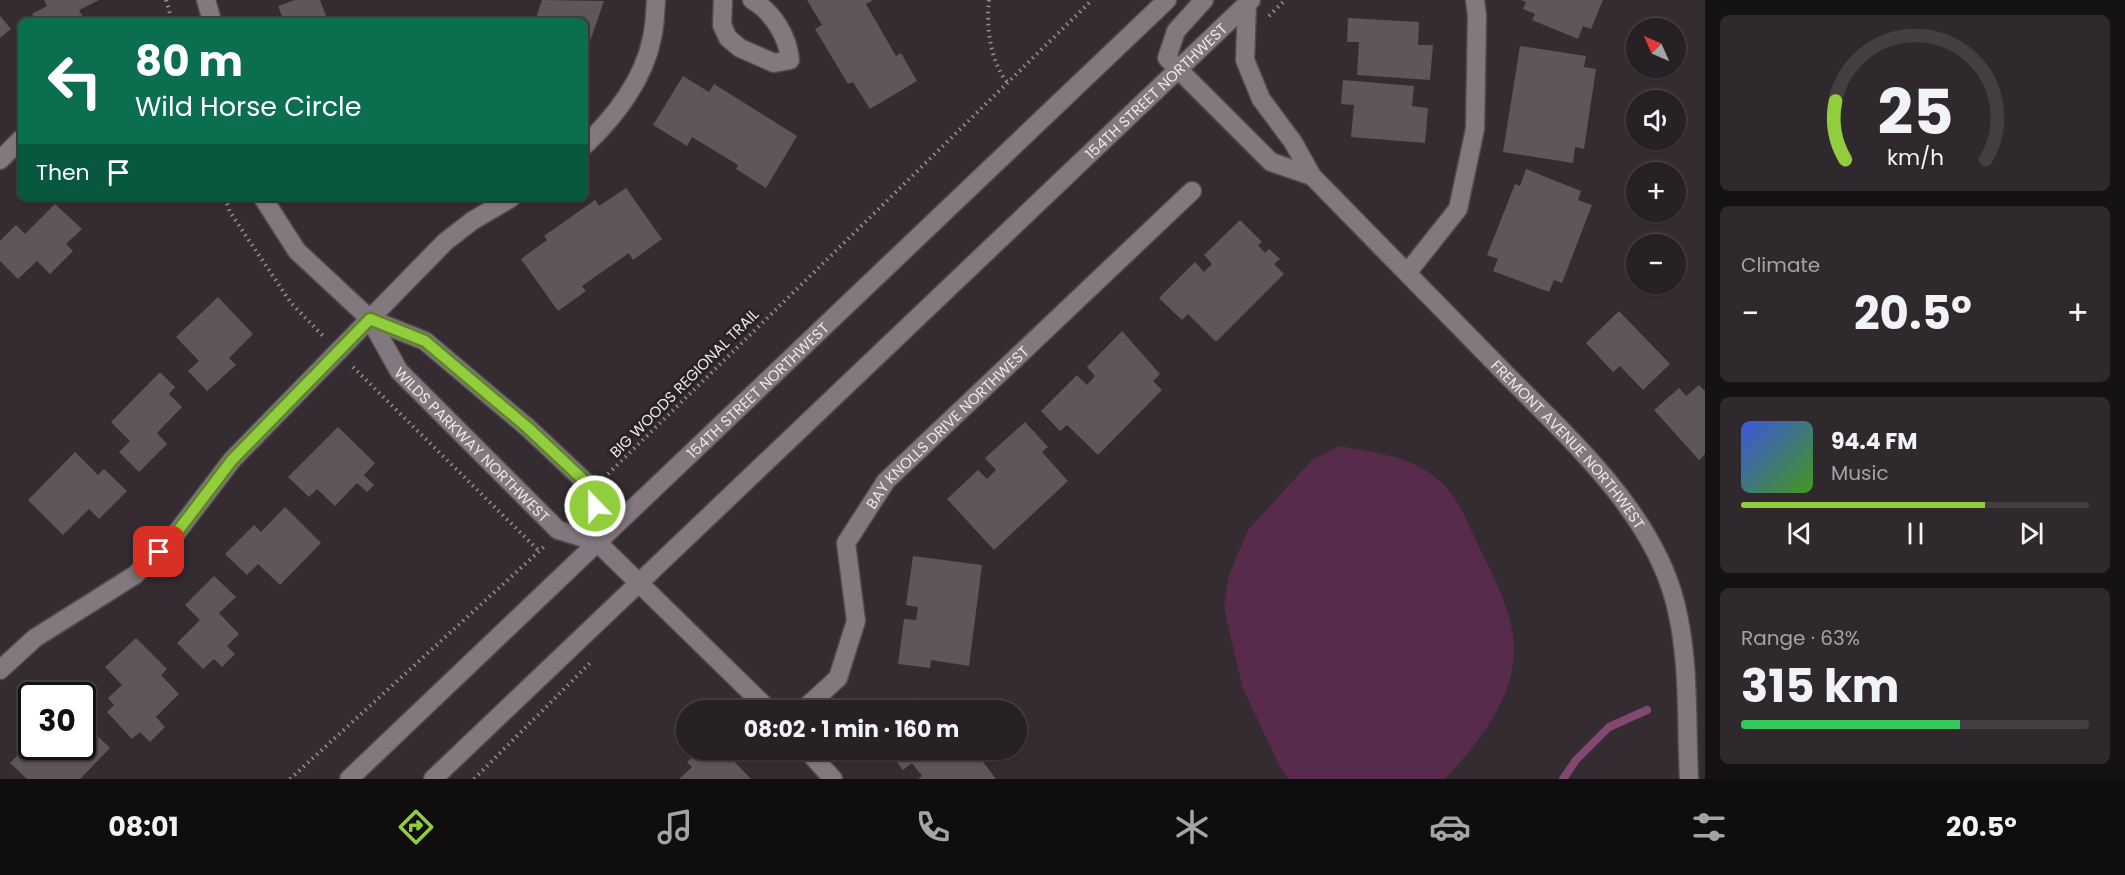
<!DOCTYPE html>
<html lang="en">
<head>
<meta charset="utf-8">
<style>
  :root { --surface:#272125; --page:#2f292d; --text:#f1f3f6; --muted:#a4a3a7; --line:#433e42; --accent:#92cd3e }
  body { margin:0; font-family:Poppins,sans-serif; background:var(--page); color:var(--text); height:100vh; display:flex; flex-direction:column; font-size:22px; white-space:nowrap }
  * { box-sizing:border-box; margin:0 }
  p { font-size:20px; color:var(--muted) }
  .icon { flex:none; width:33px; height:33px; fill:none; stroke:currentColor; stroke-width:2; stroke-linecap:round; stroke-linejoin:round }
  .map { position:relative; flex:1; overflow:hidden }
  .details { display:flex; flex-direction:column; gap:15px; padding:15px; background:#151214; width:420px }
  .details>* { flex:none }
  .top-card { position:absolute; left:18px; top:18px; width:570px; height:183px; border-radius:9px; box-shadow:0 2px 4px #0004,0 0 0 2px var(--line); background:#0b6e4f; color:#fff; overflow:hidden }
  .needle { width:39px; rotate:315deg }
  .tools { position:absolute; left:1626px; top:18px; display:grid; gap:12px }
  .tools a { display:grid; place-items:center; width:60px; height:60px; border-radius:50%; background:var(--surface); box-shadow:0 2px 4px #0004,0 0 0 2px var(--line); font-size:30px }
  .speed { position:absolute; left:18px; top:682px; display:flex; gap:12px; font-size:30px; font-weight:700; text-align:center }
  .speed>* { display:grid; place-content:center; width:78px; height:78px; border-radius:50%; background:var(--surface); box-shadow:0 2px 4px #0004,0 0 0 2px var(--line); line-height:1 }
  .speed .limit { border:3px solid #111; border-radius:9px; background:#fff; color:#111 }
  .pin { position:absolute; display:grid; place-items:center; width:51px; height:51px; color:#fff; margin:-26px; border-radius:12px; box-shadow:0 3px 9px #0006 }
  .me { position:absolute; width:66px; margin:-33px; rotate:338deg; stroke-linejoin:round; filter:drop-shadow(0 0 4px #0008) }
  .turn { display:flex; align-items:center; gap:21px; height:126px; padding:0 18px; font-size:27px }
  .turn .icon { width:78px; height:78px; stroke-width:2.5 }
  .turn b { display:block; font-size:42px; line-height:51px }
  .then { display:flex; align-items:center; height:57px; padding:0 18px; background:#0003; gap:12px; font-size:22px }
  .big { font-size:45px; font-weight:700; line-height:1.1 }
  .details .card { flex:1; display:flex; flex-direction:column; justify-content:center; gap:9px; min-width:0; padding:0 21px; border-radius:9px; background:var(--page) }
  .details .dial { align-items:center; gap:0 }
  .dial svg { height:156px; overflow:visible; fill:none; stroke:var(--line); stroke-width:7; stroke-linecap:round; text-anchor:middle }
  .dial text { fill:var(--text); stroke:none }
  .song { display:flex; align-items:center; gap:18px }
  .cover { width:72px; height:72px; border-radius:9px; background:linear-gradient(135deg,hsl(230 70% 55%),hsl(100 70% 35%)) }
  .played { height:6px; border-radius:3px; background:linear-gradient(90deg,var(--accent) 70%,var(--line) 70%) }
  .keys { display:flex; justify-content:space-around; direction:ltr }
  .heat { display:flex; justify-content:space-between; align-items:center; font-size:33px; direction:ltr }
  .charge { height:9px; border-radius:4px; background:linear-gradient(90deg,#34c759 63%,var(--line) 0) }
  .trip { position:absolute; left:676px; top:700px; width:351px; height:60px; border-radius:30px; background:var(--surface); box-shadow:0 2px 4px #0004,0 0 0 2px var(--line); font-weight:700; line-height:60px; text-align:center }
  .tabs { display:flex; height:96px; justify-content:space-around; align-items:center; background:#100d0f; color:var(--muted) }
  .tabs .icon { width:42px; height:42px }
  .tabs .current { color:var(--accent) }
  .tabs b { font-size:27px; color:var(--text) }
  main { display:flex; flex:1; min-height:0 }
  .map>svg:first-child { display:block }
  .green { fill:#582a4b }
  .lines { fill:none; stroke-linecap:round; stroke-linejoin:round }
  .stream { stroke:#834871; stroke-width:8 }
  .building { fill:#5e565b }
  .minor-casing { stroke:#514b4f; stroke-width:21 }
  .path { stroke:#969094; stroke-width:4; stroke-dasharray:1.5 4.5; stroke-linecap:butt }
  .minor { stroke:#82797f; stroke-width:18 }
  .route-casing { stroke:#5f8528; stroke-width:15 }
  .route { stroke:#92cd3e; stroke-width:10 }
  .labels { text-anchor:middle; dominant-baseline:central; stroke-width:6; stroke-linejoin:round; paint-order:stroke }
  .street-label { font-size:15px; fill:#ebe6e9; stroke:#292227 }
</style>
</head>
<body>
<main>
<div class="map">
<svg width="1705" height="779" viewBox="0 0 1705 779">
  <rect width="100%" height="100%" fill="#342c31"/>
  <path class="green" d="M 1340,446 C 1371,452 1404,455 1431,474 C 1456,491 1466,519 1478,545 C 1492,573 1508,603 1513,635 C 1521,690 1480,742 1445,779 L 1288,779 L 1279,765 L 1243,689 L 1224,608 L 1229,575 L 1248,530 L 1312,460 Z"/>
  <g class="lines">
    <polyline class="stream" points="1563,779 1576,760 1609,727 1647,710"/>
  </g>
  <g class="building">
    <polygon points="44,0 99,0 79,10 85,21 36,21 32,14 47,6"/>
    <polygon points="295,0 320,0 328,21 284,21 278,6"/>
    <polygon points="542,0 604,1 585,56 585,21 535,21"/>
    <polygon points="807,0 873,0 866,4 896,56 901,53 917,81 870,109 853,82 848,84 815,29 822,25"/>
    <polygon points="1521,0 1603,0 1591,29 1583,26 1578,39 1532,20 1535,14 1523,9 1526,2"/>
    <polygon points="0,16 11,29 0,38"/>
    <polygon points="1348,18 1419,22 1418,45 1433,45 1430,80 1357,75 1359,42 1347,42"/>
    <polygon points="1520,46 1586,56 1584,67 1596,69 1584,149 1575,147 1573,163 1503,152"/>
    <polygon points="683,76 709,92 714,84 797,136 766,188 736,169 738,165 692,137 687,146 653,125"/>
    <polygon points="1343,80 1414,86 1412,106 1428,108 1425,143 1351,137 1354,105 1341,104"/>
    <polygon points="1526,169 1581,191 1578,200 1592,205 1562,283 1554,280 1549,292 1493,271 1498,259 1487,255 1515,184 1520,186"/>
    <polygon points="626,188 662,239 633,260 629,253 582,286 586,291 558,311 521,259 547,240 544,236 595,200 599,206"/>
    <polygon points="55,204 82,229 66,244 73,251 50,274 37,261 18,279 0,261 0,241 16,225 25,234"/>
    <polygon points="1240,220 1262,242 1258,245 1265,253 1269,249 1280,259 1274,264 1284,274 1216,342 1188,314 1182,320 1159,298 1195,262 1204,272 1212,264 1204,255"/>
    <polygon points="218,297 253,334 229,358 236,365 207,391 188,371 199,361 176,337"/>
    <polygon points="1619,311 1670,364 1643,390 1620,366 1613,372 1586,343"/>
    <polygon points="1122,331 1160,374 1153,381 1162,390 1098,455 1067,425 1060,431 1041,411 1077,375 1087,385 1095,376 1087,367"/>
    <polygon points="160,372 175,387 169,394 182,407 157,433 167,444 139,472 119,452 130,441 111,422"/>
    <polygon points="1699,385 1705,391 1705,454 1699,460 1654,410 1679,388 1686,396"/>
    <polygon points="1025,422 1048,447 1042,452 1068,481 994,550 947,499 978,470 987,479 996,470 985,458"/>
    <polygon points="338,427 375,463 364,475 374,485 367,492 357,483 335,506 317,489 309,497 288,477"/>
    <polygon points="75,452 98,475 104,469 127,491 99,519 89,509 63,535 28,500"/>
    <polygon points="285,507 321,543 280,585 258,564 247,575 225,554 254,525 261,532"/>
    <polygon points="913,556 982,565 969,666 931,660 930,668 898,664 904,619 916,620 918,607 906,605"/>
    <polygon points="214,576 236,597 219,613 239,634 227,646 235,654 222,667 214,659 203,669 177,643 200,620 185,605"/>
    <polygon points="136,638 167,669 161,675 179,694 156,717 165,727 150,742 140,732 132,739 107,712 114,705 108,698 122,685 105,667"/>
    <polygon points="918,697 926,708 936,700 945,711 900,711"/>
    <polygon points="82,721 110,748 80,779 27,779 10,763 32,741 32,747 82,747"/>
    <polygon points="699,750 723,750 751,779 679,779 692,767 687,762"/>
    <polygon points="888,750 974,750 996,779 918,779 922,776 912,763 903,770"/>
  </g>
  <g class="lines">
    <g class="minor-casing">
      <g id="minor">
        <polyline points="206,0 212,21"/>
        <path d="M 723,0 L 722,25 L 728,38 L 740,48 L 774,63 L 790,60 C 788,37 773,12 752,0"/>
        <polyline points="1204,0 1176,31 1167,58 1271,162 1312,176"/>
        <path id="s1" d="M 1247,4 L 1245,60 L 1261,99 L 1293,142 L 1312,176 C 1374,239 1435,302 1497,365 C 1562,432 1651,508 1675,602 C 1690,659 1686,721 1689,779"/>
        <path d="M 585,145 C 615,117 644,79 652,38 C 655,26 655,12 656,0"/>
        <polyline points="0,160 21,139"/>
        <path id="s2" d="M 263,198 L 297,251 L 370,319 L 399,371 L 558,530 L 597,542 L 770,711"/>
        <polyline points="1407,273 1458,209 1475,129 1477,16 1475,0"/>
        <polyline points="370,319 425,341 527,427 593,489 597,542"/>
        <polyline points="0,670 35,638 135,575 171,540 232,460 445,242 472,221 511,198"/>
        <path id="s3" d="M 802,711 L 838,678 L 856,621 L 846,543 L 886,481 L 1192,191"/>
        <polyline points="807,750 833,779"/>
        <path id="s4" d="M 349,779 L 1167,0"/>
        <path id="s5" d="M 433,779 L 1251,0"/>
      </g>
    </g>
    <g class="path">
      <polyline points="166,0 172,21"/>
      <path d="M 989,0 C 986,26 990,61 1007,82"/>
      <polyline points="1269,16 1285,0"/>
      <polyline points="225,198 230,212 291,303 325,338"/>
      <polyline points="353,367 540,552"/>
      <polyline points="608,474 1092,0"/>
      <polyline points="290,779 546,545"/>
      <polyline points="474,779 592,661"/>
    </g>
    <use href="#minor" class="minor"/>
  </g>
  <g class="lines">
    <g class="route-casing">
      <polyline id="route" points="159,552 171,540 232,460 370,319 425,341 527,427 593,489 595,506"/>
    </g>
    <use href="#route" class="route"/>
  </g>
  <g class="labels">
    <g class="street-label">
      <text stroke="none"><textPath href="#s5" startOffset="998">154TH STREET NORTHWEST</textPath></text>
      <text transform="translate(684 383) rotate(-45)">BIG WOODS REGIONAL TRAIL</text>
      <text stroke="none"><textPath href="#s4" startOffset="564">154TH STREET NORTHWEST</textPath></text>
      <text stroke="none"><textPath href="#s3" startOffset="342">BAY KNOLLS DRIVE NORTHWEST</textPath></text>
      <text stroke="none"><textPath href="#s2" startOffset="326">WILDS PARKWAY NORTHWEST</textPath></text>
      <text stroke="none"><textPath href="#s1" startOffset="562">FREMONT AVENUE NORTHWEST</textPath></text>
    </g>
  </g>
</svg>
<div class="tools">
<a><svg class="needle" viewBox="-14 -14 28 28"><path d="M0-13l5 13h-10z" fill="#e53935"/><path d="M0 13l5-13h-10z" fill="#a4a3a7"/></svg></a>
<a><svg class="icon" aria-label="sound" viewBox="0 0 24 24"><path d="M4 9h4l5-4v14l-5-4H4zM17 9q2 3 0 6"/></svg></a>
<a>+</a>
<a>−</a>
</div>
<div class="speed"><div class="limit">30</div></div>
<div class="pin" style="left:159px;top:552px;background:#d93025"><svg class="icon" aria-label="arrive" viewBox="0 0 24 24"><path d="M6 21V4h12l-3 4 3 4H6"/></svg></div>
<svg class="me" style="left:595px;top:506px" viewBox="-20 -20 40 40"><circle r="17" fill="#92cd3e" stroke="#fff" stroke-width="3"/><path d="M0-11L8 9 0 5-8 9z" fill="#fff"/></svg>
<div class="trip">08:02 · 1 min · 160 m</div>
<div class="top-card">
<div class="turn"><svg class="icon" aria-label="left" viewBox="0 0 24 24"><path d="M17 20v-9H6M10 6l-5 5 5 5"/></svg><div><b>80 m</b>Wild Horse Circle</div></div>
<div class="then">Then<svg class="icon" aria-label="arrive" viewBox="0 0 24 24"><path d="M6 21V4h12l-3 4 3 4H6"/></svg></div>
</div>
</div>
<section class="details">
<div class="card dial"><svg viewBox="0 0 100 80">
<path d="M14 69A42 42 0 1 1 86 69"/>
<path d="M14 69A42 42 0 0 1 9 39" stroke="#92cd3e"/>
<text x="50" y="56" font-size="32" font-weight="700">25</text>
<text x="50" y="72" font-size="11">km/h</text>
</svg></div>
<div class="card"><p>Climate</p>
<div class="heat"><a>−</a><b class="big">20.5°</b><a>+</a></div>
</div>
<div class="card">
<div class="song"><i class="cover"></i><div><b>94.4 FM</b><p>Music</p></div></div>
<div class="played"></div>
<div class="keys"><svg class="icon" aria-label="previous" viewBox="0 0 24 24"><path d="M18 5L8 12l10 7zM5 5v14"/></svg><svg class="icon" aria-label="pause" viewBox="0 0 24 24"><path d="M8 5v14M16 5v14"/></svg><svg class="icon" aria-label="next" viewBox="0 0 24 24"><path d="M6 5l10 7-10 7zM19 5v14"/></svg></div>
</div>
<div class="card"><p>Range · 63%</p><b class="big">315 km</b><div class="charge"></div></div>
</section>
</main>
<nav class="tabs">
<b>08:01</b>
<svg class="icon current" aria-label="directions" viewBox="0 0 24 24"><path d="M12 3l9 9-9 9-9-9zM9 14v-3h6M13 9l2 2-2 2"/></svg>
<svg class="icon" aria-label="music" viewBox="0 0 24 24"><path d="M9 18V5l10-2v13"/><circle cx="6" cy="18" r="3"/><circle cx="16" cy="16" r="3"/></svg>
<svg class="icon" aria-label="phone" viewBox="0 0 24 24"><path d="M5 4h4l2 5-3 2q2 4 5 5l2-3 5 2v4C11 20 4 13 5 4z"/></svg>
<svg class="icon" aria-label="climate" viewBox="0 0 24 24"><path d="M12 3v18M4 7l16 10M4 17L20 7"/></svg>
<svg class="icon" aria-label="car" viewBox="0 0 24 24"><path d="M5 17H2v-5l4-1 3-4h7l3 4 3 1v5h-3M9 17h6M6 11h13"/><circle cx="7" cy="17" r="2"/><circle cx="17" cy="17" r="2"/></svg>
<svg class="icon" aria-label="filters" viewBox="0 0 24 24"><path d="M4 7h16M4 17h16"/><circle cx="9" cy="7" r="2"/><circle cx="15" cy="17" r="2"/></svg>
<b>20.5°</b>
</nav>
</body>
</html>
